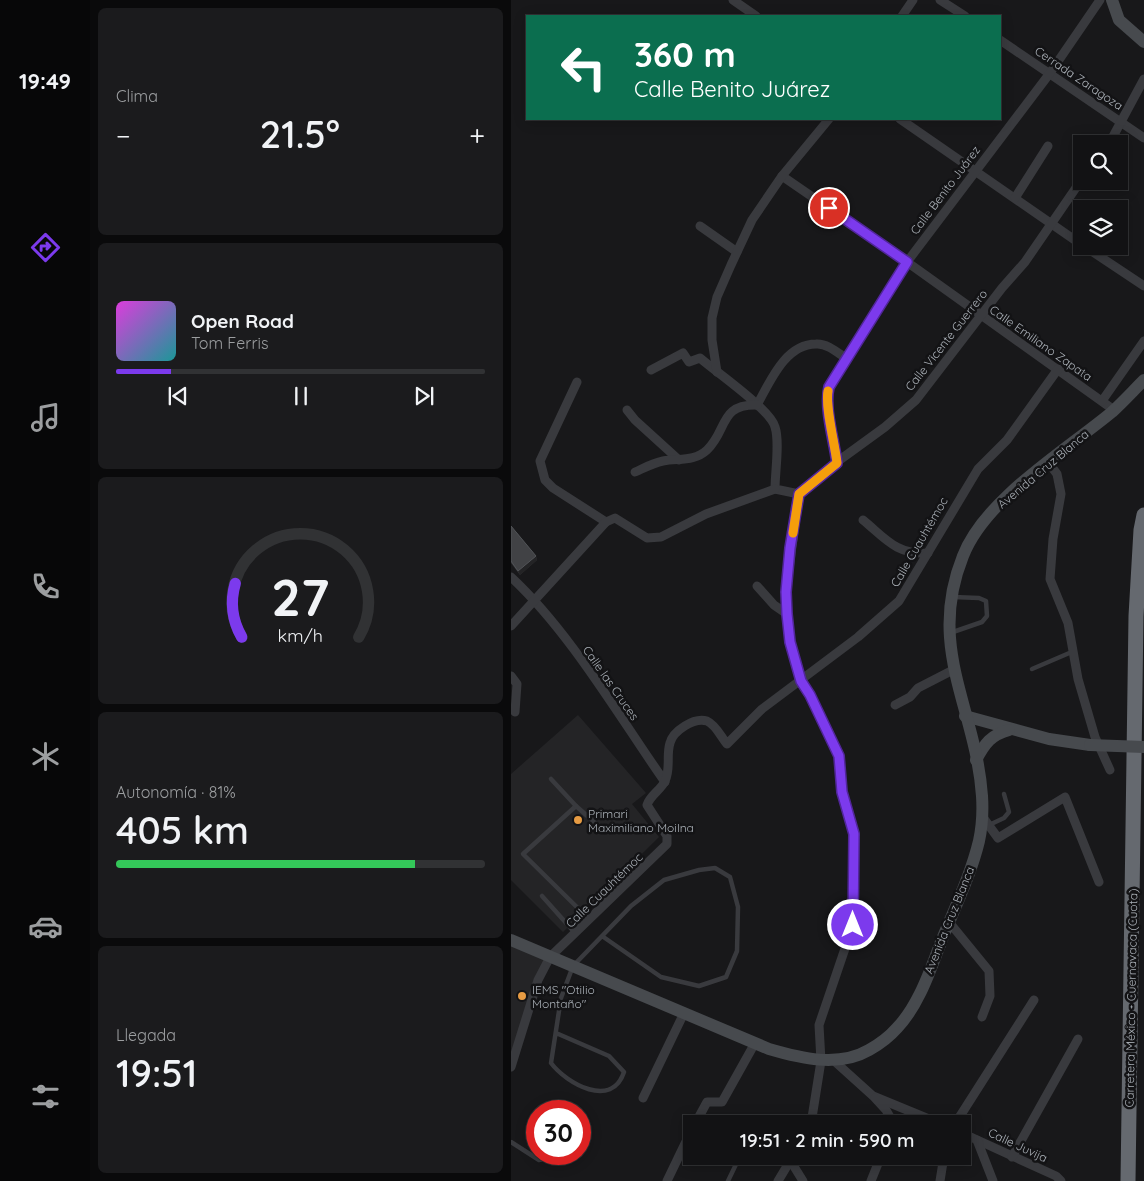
<!DOCTYPE html>
<html lang="es">
<head>
<meta charset="utf-8">
<style>
  :root { --surface:#121214; --page:#1b1b1d; --text:#f1f3f6; --muted:#9c9ea0; --line:#313234; --accent:#7c3aed }
  body { margin:0; font-family:Quicksand,sans-serif; background:var(--page); color:var(--text); height:100vh; display:flex; flex-direction:column; font-size:19px; white-space:nowrap }
  * { box-sizing:border-box; margin:0 }
  p { font-size:16px; color:var(--muted) }
  .icon { flex:none; width:28px; height:28px; fill:none; stroke:currentColor; stroke-width:2; stroke-linecap:round; stroke-linejoin:round }
  .map { position:relative; flex:1; overflow:hidden }
  .side { display:flex; flex-direction:column; gap:8px; padding:8px; background:#0a0a0b; width:421px }
  .side>* { flex:none }
  .banner { position:absolute; left:15px; top:15px; width:475px; height:105px; border-radius:0px; box-shadow:0 2px 12px #0003,0 0 0 1px var(--line); background:#0b6e4f; color:#fff; overflow:hidden }
  .fabs { position:absolute; left:562px; top:135px; display:grid; gap:10px }
  .fabs a { display:grid; place-items:center; width:55px; height:55px; border-radius:0px; background:var(--surface); box-shadow:0 2px 12px #0003,0 0 0 1px var(--line); font-size:25px }
  .speed { position:absolute; left:15px; top:1100px; display:flex; gap:10px; font-size:25px; font-weight:700; text-align:center }
  .speed>* { display:grid; place-content:center; width:65px; height:65px; border-radius:50%; background:var(--surface); box-shadow:0 2px 12px #0003,0 0 0 1px var(--line); line-height:1 }
  .speed .limit { border:8px solid #d22; background:#fff; color:#111 }
  .pin { position:absolute; display:grid; place-items:center; width:42px; height:42px; color:#fff; margin:-21px; border:2px solid #fff; border-radius:50%; box-shadow:0 1px 5px #0007 }
  .me { position:absolute; width:55px; margin:-28px; rotate:0deg; stroke-linejoin:round; filter:drop-shadow(0 0 4px #0008) }
  .turn { display:flex; align-items:center; gap:18px; height:105px; padding:0 25px; font-size:22px }
  .turn .icon { width:65px; height:65px; stroke-width:2.5 }
  .turn b { display:block; font-size:35px; line-height:42px }
  .big { font-size:38px; font-weight:600; line-height:1.1 }
  .side .widget { flex:1; display:flex; flex-direction:column; justify-content:center; gap:8px; min-width:0; padding:0 18px; border-radius:8px; background:var(--page) }
  .side .dial { align-items:center; gap:0 }
  .dial svg { height:130px; overflow:visible; fill:none; stroke:var(--line); stroke-width:7; stroke-linecap:round; text-anchor:middle }
  .dial text { fill:var(--text); stroke:none }
  .song { display:flex; align-items:center; gap:15px }
  .cover { width:60px; height:60px; border-radius:8px; background:linear-gradient(135deg,hsl(300 70% 55%),hsl(180 70% 35%)) }
  .played { height:5px; border-radius:2px; background:linear-gradient(90deg,var(--accent) 15%,var(--line) 15%) }
  .keys { display:flex; justify-content:space-around; direction:ltr }
  .heat { display:flex; justify-content:space-between; align-items:center; font-size:28px; direction:ltr }
  .charge { height:8px; border-radius:4px; background:linear-gradient(90deg,#34c759 81%,var(--line) 0) }
  .trip { position:absolute; left:172px; top:1115px; width:288px; height:50px; border-radius:0px; background:var(--surface); box-shadow:0 2px 12px #0003,0 0 0 1px var(--line); font-weight:600; line-height:50px; text-align:center }
  main { display:flex; flex:1; min-height:0 }
  .tab-bar { display:flex; flex-direction:column; width:90px; justify-content:space-around; align-items:center; background:#070708; color:var(--muted) }
  .tab-bar .icon { width:35px; height:35px }
  .tab-bar .selected { color:var(--accent) }
  .tab-bar b { font-size:22px; color:var(--text) }
  .map>svg:first-child { display:block }
  .built { fill:#242426 }
  .lines { fill:none; stroke-linecap:round; stroke-linejoin:round }
  .lane { stroke:#393a3e; stroke-width:4.5 }
  .street { stroke:#393a3e; stroke-width:9 }
  .secondary { stroke:#474a4e; stroke-width:12 }
  .highway { stroke:#65696f; stroke-width:15 }
  .secondary-bridge { stroke:#474a4e; stroke-width:12 }
  .wall { fill:#343437 }
  .shaded-wall { fill:#232325 }
  .building { fill:#414245; stroke:#515357 }
  .route-casing { stroke:#51269a; stroke-width:12 }
  .route { stroke:#7c3aed; stroke-width:9 }
  .slow { stroke:#f59e0b; stroke-width:9 }
  .poi-dot { fill:#e69b43; stroke:#131315; stroke-width:2 }
  .labels { text-anchor:middle; dominant-baseline:central; stroke-width:5; stroke-linejoin:round; paint-order:stroke }
  .street-label { font-size:12px; fill:#abb1b8; stroke:#131315 }
  .poi-label { font-size:12px; fill:#abb1b8; stroke:#131315; text-anchor:start }
</style>
</head>
<body>
<main>
<nav class="tab-bar">
<b>19:49</b>
<svg class="icon selected" aria-label="directions" viewBox="0 0 24 24"><path d="M12 3l9 9-9 9-9-9zM9 14v-3h6M13 9l2 2-2 2"/></svg>
<svg class="icon" aria-label="music" viewBox="0 0 24 24"><path d="M9 18V5l10-2v13"/><circle cx="6" cy="18" r="3"/><circle cx="16" cy="16" r="3"/></svg>
<svg class="icon" aria-label="phone" viewBox="0 0 24 24"><path d="M5 4h4l2 5-3 2q2 4 5 5l2-3 5 2v4C11 20 4 13 5 4z"/></svg>
<svg class="icon" aria-label="climate" viewBox="0 0 24 24"><path d="M12 3v18M4 7l16 10M4 17L20 7"/></svg>
<svg class="icon" aria-label="car" viewBox="0 0 24 24"><path d="M5 17H2v-5l4-1 3-4h7l3 4 3 1v5h-3M9 17h6M6 11h13"/><circle cx="7" cy="17" r="2"/><circle cx="17" cy="17" r="2"/></svg>
<svg class="icon" aria-label="filters" viewBox="0 0 24 24"><path d="M4 7h16M4 17h16"/><circle cx="9" cy="7" r="2"/><circle cx="15" cy="17" r="2"/></svg>
</nav>
<section class="side">
<div class="widget"><p>Clima</p>
<div class="heat"><a>−</a><b class="big">21.5°</b><a>+</a></div>
</div>
<div class="widget">
<div class="song"><i class="cover"></i><div><b>Open Road</b><p>Tom Ferris</p></div></div>
<div class="played"></div>
<div class="keys"><svg class="icon" aria-label="previous" viewBox="0 0 24 24"><path d="M18 5L8 12l10 7zM5 5v14"/></svg><svg class="icon" aria-label="pause" viewBox="0 0 24 24"><path d="M8 5v14M16 5v14"/></svg><svg class="icon" aria-label="next" viewBox="0 0 24 24"><path d="M6 5l10 7-10 7zM19 5v14"/></svg></div>
</div>
<div class="widget dial"><svg viewBox="0 0 100 80">
<path d="M14 69A42 42 0 1 1 86 69"/>
<path d="M14 69A42 42 0 0 1 10 36" stroke="#7c3aed"/>
<text x="50" y="56" font-size="32" font-weight="700">27</text>
<text x="50" y="72" font-size="11">km/h</text>
</svg></div>
<div class="widget"><p>Autonomía · 81%</p><b class="big">405 km</b><div class="charge"></div></div>
<div class="widget"><p>Llegada</p><b class="big">19:51</b></div>
</section>
<div class="map">
<svg width="633" height="1181" viewBox="0 0 633 1181">
  <rect width="100%" height="100%" fill="#18181a"/>
  <g class="built">
    <polygon points="67,715 135,793 121,804 148,837 52,932 0,880 0,774"/>
    <polygon points="0,940 39,957 0,1067"/>
  </g>
  <g class="lines">
    <g class="lane">
      <polyline points="442,597 468,598 475,601 476,616 471,622 442,632"/>
      <polyline points="521,669 563,651"/>
      <polyline points="40,779 65,806 12,854 78,919"/>
      <polyline points="65,806 91,829"/>
      <polyline points="478,825 493,818 498,812 493,794"/>
      <polyline points="31,896 64,933"/>
      <path d="M 45,1033 L 98,1056 L 113,1072 C 101,1109 56,1084 40,1063 L 50,998 L 62,966 L 120,906 L 153,880 L 188,870 L 204,868 L 219,877 L 227,907 L 226,951 L 215,977 L 188,986 L 150,977 L 91,936"/>
      <polyline points="0,1142 28,1160 33,1159 39,1154"/>
      <polyline points="217,1181 229,1156"/>
    </g>
    <g class="street">
      <polyline points="222,0 245,16"/>
      <polyline points="429,0 454,16"/>
      <polyline points="391,16 402,0"/>
      <polyline points="489,40 633,138"/>
      <polyline points="389,119 571,245"/>
      <polyline points="598,144 633,79"/>
      <polyline points="271,176 396,262 603,410"/>
      <polyline points="504,198 537,146"/>
      <polyline points="189,226 226,252"/>
      <polyline points="573,246 633,286"/>
      <path d="M 140,370 L 172,353 L 178,362 L 189,358 C 205,372 259,409 264,427 C 269,442 264,472 264,489 L 288,494"/>
      <polyline points="206,372 201,340 201,318 206,297 220,265 241,220 271,176 318,119"/>
      <polyline points="66,382 29,461 34,480 42,488 95,522"/>
      <polyline points="591,401 633,341"/>
      <path d="M 246,405 C 259,382 274,344 305,344 C 316,343 327,353 336,359"/>
      <polyline points="116,410 124,420 168,460"/>
      <polyline points="537,462 546,474 550,494 542,539 539,579 557,623 567,679 584,737 599,770"/>
      <path d="M 326,463 C 323,440 314,408 318,387 L 396,262 L 539,73 L 589,0"/>
      <path d="M 124,472 C 133,468 142,463 152,461 C 168,458 183,462 196,450 C 217,430 208,404 246,405"/>
      <path d="M 352,520 C 374,538 385,555 417,553"/>
      <path d="M 0,577 C 59,632 107,715 154,782"/>
      <polyline points="246,586 263,605 276,614"/>
      <polyline points="0,626 95,522 104,518 136,538 150,537 195,514 264,489"/>
      <polyline points="0,676 6,684 4,712"/>
      <polyline points="384,705 399,697 407,688 442,670"/>
      <polyline points="471,816 487,838 554,797 588,882"/>
      <polyline points="438,922 478,971 479,996 471,1017"/>
      <polyline points="321,1059 362,1096 430,1124"/>
      <path d="M 0,1067 L 27,980 L 39,957 L 156,844 L 156,836 L 136,805 C 139,795 150,790 154,781 C 160,769 155,755 159,743 C 162,731 183,717 196,721 C 205,725 210,737 216,744 L 251,709 L 347,637 L 388,601 L 467,469 L 496,440 L 547,369"/>
      <polyline points="132,1098 173,1013"/>
      <polyline points="364,1098 375,1110 383,1124"/>
      <polyline points="184,1124 196,1102 211,1102 244,1043"/>
      <polyline points="300,1124 310,1061 308,1025 342,925 343,834 331,792 328,756 299,695 290,681 279,642 275,592 288,494 319,467 374,427 405,400 491,288 514,262 571,179"/>
      <polyline points="444,1124 523,1000"/>
      <polyline points="451,1133 545,1176 550,1181"/>
      <polyline points="466,1140 482,1181"/>
      <polyline points="501,1157 567,1039"/>
      <polyline points="279,1160 292,1181"/>
      <polyline points="156,1181 181,1129"/>
      <polyline points="267,1181 282,1156"/>
      <polyline points="360,1181 370,1156"/>
      <polyline points="429,1181 433,1156"/>
    </g>
    <g class="secondary">
      <polyline points="601,0 608,20 633,42"/>
      <polyline points="454,716 538,739 579,745"/>
      <path d="M 465,760 C 474,743 480,735 498,730"/>
      <path d="M 0,940 L 258,1049 C 289,1058 327,1068 358,1050 C 367,1045 379,1036 386,1028 C 409,1004 420,967 432,937 C 445,905 460,874 468,841 C 471,827 472,811 471,796 C 465,708 415,648 452,556 C 474,499 554,451 601,412 C 612,402 622,391 633,380"/>
    </g>
    <polyline class="highway" points="617,1181 625,616 630,530 633,515"/>
    <polyline class="secondary-bridge" points="579,745 633,747"/>
  </g>
  <polygon class="wall" points="0,526 25,556 26,560 9,575 0,563"/>
  <polygon class="shaded-wall" points="25,556 26,560 9,575 7,571"/>
  <polygon class="building" points="0,526 25,556 7,571 0,561"/>
  <g class="lines">
    <g class="route-casing">
      <path id="route" d="M 318,208 L 396,262 L 318,387 C 313,408 323,440 326,463 L 288,494 L 279,548 L 275,592 L 276,614 L 279,642 L 290,681 L 299,695 L 328,756 L 331,792 L 343,834 L 342,925"/>
    </g>
    <use href="#route" class="route"/>
    <path class="slow" d="M 282,533 L 288,494 L 326,463 C 324,444 314,407 317,391"/>
  </g>
  <g class="poi-dot">
    <circle cx="67" cy="820" r="5"/>
    <circle cx="11" cy="996" r="5"/>
  </g>
  <g class="labels">
    <g class="street-label">
      <text transform="translate(568 78) rotate(34)">Cerrada Zaragoza</text>
      <text transform="translate(434 190) rotate(-53)">Calle Benito Juárez</text>
      <text transform="translate(435 340) rotate(-52)">Calle Vicente Guerrero</text>
      <text transform="translate(530 343) rotate(35)">Calle Emiliano Zapata</text>
      <text transform="translate(532 469) rotate(-40)">Avenida Cruz Blanca</text>
      <text transform="translate(408 542) rotate(-60)">Calle Cuauhtémoc</text>
      <text transform="translate(100 683) rotate(55)">Calle las Cruces</text>
      <text transform="translate(93 890) rotate(-44)">Calle Cuauhtémoc</text>
      <text transform="translate(438 920) rotate(-68)">Avenida Cruz Blanca</text>
      <text transform="translate(620 998) rotate(-89)">Carretera México - Cuernavaca (Cuota)</text>
      <text transform="translate(507 1145) rotate(25)">Calle Juvija</text>
    </g>
    <g class="poi-label">
      <text x="77" y="813">Primari<tspan x="77" dy="14">Maximiliano Moilna</tspan></text>
      <text x="21" y="989">IEMS "Otilio<tspan x="21" dy="14">Montaño"</tspan></text>
    </g>
  </g>
</svg>
<div class="fabs">
<a><svg class="icon" aria-label="search" viewBox="0 0 24 24"><circle cx="10" cy="10" r="6"/><path d="M15 15l6 6"/></svg></a>
<a><svg class="icon" aria-label="layers" viewBox="0 0 24 24"><path d="M12 4l9 5-9 5-9-5zM3 14l9 5 9-5"/></svg></a>
</div>
<div class="speed"><div class="limit">30</div></div>
<div class="pin" style="left:318px;top:208px;background:#d93025"><svg class="icon" aria-label="arrive" viewBox="0 0 24 24"><path d="M6 21V4h12l-3 4 3 4H6"/></svg></div>
<svg class="me" style="left:342px;top:925px" viewBox="-20 -20 40 40"><circle r="17" fill="#7c3aed" stroke="#fff" stroke-width="3"/><path d="M0-11L8 9 0 5-8 9z" fill="#fff"/></svg>
<div class="trip">19:51 · 2 min · 590 m</div>
<div class="banner">
<div class="turn"><svg class="icon" aria-label="left" viewBox="0 0 24 24"><path d="M17 20v-9H6M10 6l-5 5 5 5"/></svg><div><b>360 m</b>Calle Benito Juárez</div></div>
</div>
</div>
</main>
</body>
</html>
